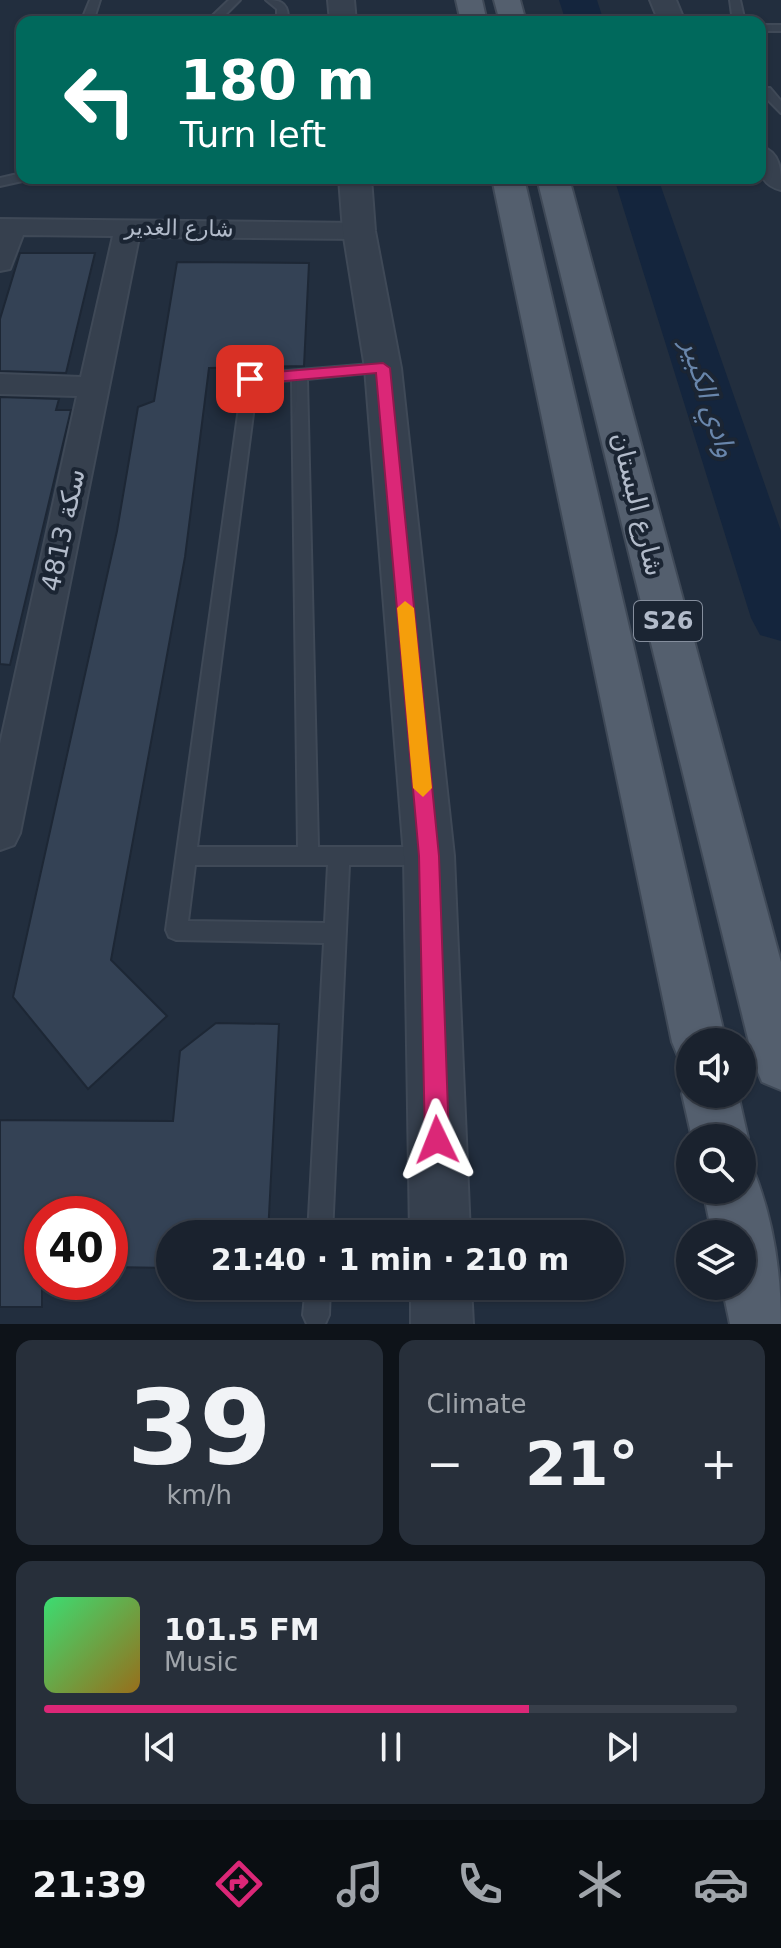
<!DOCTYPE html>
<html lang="en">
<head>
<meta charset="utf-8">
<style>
  :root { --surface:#1a222e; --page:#272f3a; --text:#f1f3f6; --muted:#9fa4aa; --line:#383f4a; --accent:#db2777 }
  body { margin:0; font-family:"DejaVu Sans","Noto Sans Arabic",sans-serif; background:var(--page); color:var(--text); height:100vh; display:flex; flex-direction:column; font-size:30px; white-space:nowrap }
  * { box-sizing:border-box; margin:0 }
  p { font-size:26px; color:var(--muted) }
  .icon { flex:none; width:44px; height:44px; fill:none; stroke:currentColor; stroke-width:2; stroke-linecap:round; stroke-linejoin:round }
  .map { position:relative; height:1324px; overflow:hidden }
  .details { display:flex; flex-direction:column; gap:16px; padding:16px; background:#0e1319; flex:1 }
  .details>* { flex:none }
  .hud { position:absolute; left:16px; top:16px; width:750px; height:168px; border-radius:16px; box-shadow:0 2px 6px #0004,0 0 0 2px var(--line); background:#00695c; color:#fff; overflow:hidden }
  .buttons { position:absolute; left:676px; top:1028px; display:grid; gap:16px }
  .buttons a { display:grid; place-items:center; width:80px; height:80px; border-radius:50%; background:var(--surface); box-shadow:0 2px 6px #0004,0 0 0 2px var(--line); font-size:40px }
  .speed { position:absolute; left:24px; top:1196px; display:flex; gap:16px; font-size:40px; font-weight:700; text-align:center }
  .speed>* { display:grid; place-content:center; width:104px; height:104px; border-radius:50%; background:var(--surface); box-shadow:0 2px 6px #0004,0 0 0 2px var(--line); line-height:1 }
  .speed .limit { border:12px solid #d22; background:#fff; color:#111 }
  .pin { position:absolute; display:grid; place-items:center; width:68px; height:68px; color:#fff; margin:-34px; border-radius:16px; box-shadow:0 4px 12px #0006 }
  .me { position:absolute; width:88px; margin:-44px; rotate:358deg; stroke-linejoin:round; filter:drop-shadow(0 0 6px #0008) }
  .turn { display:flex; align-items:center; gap:28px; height:168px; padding:0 32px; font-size:36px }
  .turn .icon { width:104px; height:104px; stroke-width:2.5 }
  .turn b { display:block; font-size:56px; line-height:68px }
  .big { font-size:60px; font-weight:700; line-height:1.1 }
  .details .card { flex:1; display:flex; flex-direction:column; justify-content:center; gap:12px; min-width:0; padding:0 28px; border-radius:16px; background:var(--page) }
  .details .dial { align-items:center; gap:0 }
  .dial b { font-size:104px; line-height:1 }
  .song { display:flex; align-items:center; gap:24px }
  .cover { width:96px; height:96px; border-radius:12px; background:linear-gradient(135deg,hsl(140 70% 55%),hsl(40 70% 35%)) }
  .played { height:8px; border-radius:4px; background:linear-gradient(90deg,var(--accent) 70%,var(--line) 70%) }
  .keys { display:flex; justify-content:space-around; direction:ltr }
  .heat { display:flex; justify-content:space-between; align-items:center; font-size:44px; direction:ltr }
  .details .tiles { flex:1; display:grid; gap:16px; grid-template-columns:1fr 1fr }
  .card:last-child { grid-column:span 2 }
  .trip { position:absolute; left:156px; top:1220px; width:468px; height:80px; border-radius:40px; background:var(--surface); box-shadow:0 2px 6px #0004,0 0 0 2px var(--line); font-weight:700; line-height:80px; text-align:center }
  .tabs { display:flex; height:128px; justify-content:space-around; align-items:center; background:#0a0e12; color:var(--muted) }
  .tabs .icon { width:56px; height:56px }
  .tabs .current { color:var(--accent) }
  .tabs b { font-size:36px; color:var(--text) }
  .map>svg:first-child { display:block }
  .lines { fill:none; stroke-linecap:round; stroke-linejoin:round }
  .river { fill:#14253d; fill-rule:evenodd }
  .building { fill:#344255; stroke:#1d2735; stroke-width:2 }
  .service-casing { stroke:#3f4957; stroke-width:4 }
  .minor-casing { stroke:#3f4957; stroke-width:4 }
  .tertiary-casing { stroke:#3f4957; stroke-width:4 }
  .primary-casing { stroke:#3f4957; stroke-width:4 }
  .service { fill:#36404e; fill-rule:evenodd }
  .minor { fill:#36404e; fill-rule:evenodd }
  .tertiary { fill:#36404e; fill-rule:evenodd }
  .primary { fill:#545f6e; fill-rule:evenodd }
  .route { fill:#db2777; stroke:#8e194d; stroke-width:2 }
  .slow { fill:#f59e0b }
  .labels { text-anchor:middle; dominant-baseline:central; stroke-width:8; stroke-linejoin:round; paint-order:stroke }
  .far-street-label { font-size:22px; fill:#b2bbca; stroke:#1b2533 }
  .shield { fill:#1b2533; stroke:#858e9d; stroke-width:2 }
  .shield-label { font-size:24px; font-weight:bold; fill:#b2bbca }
  .street-label { font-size:26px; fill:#b2bbca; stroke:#1b2533 }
  .water-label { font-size:28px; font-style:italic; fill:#6986ab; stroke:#1b2533 }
</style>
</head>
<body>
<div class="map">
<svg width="781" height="1324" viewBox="0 0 781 1324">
  <rect width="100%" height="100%" fill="#222e3e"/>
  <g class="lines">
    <g class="river">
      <polygon points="559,0 597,0 604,22 566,22"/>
      <polygon points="614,178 658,178 781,531 781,641 760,635 751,618"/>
    </g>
  </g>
  <g class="building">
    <polygon points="20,253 95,253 66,373 0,371 0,319"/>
    <polygon points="177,262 309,263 304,366 209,368 185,557 111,960 167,1016 88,1089 13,997 117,531 138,407 154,401"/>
    <polygon points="0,397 59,399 56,410 71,410 10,665 0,664"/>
    <polygon points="216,1023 279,1024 268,1234 170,1234 170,1268 110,1267 110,1214 42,1214 42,1307 0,1307 0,1120 173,1121 180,1051"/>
  </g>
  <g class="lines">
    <g class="service-casing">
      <g id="service">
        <polygon points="90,0 100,0 93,22 81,22"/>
        <polygon points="229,0 240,0 218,22 206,22"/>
        <path d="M 266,0 C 279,0 287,2 288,16 L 283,22 L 271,22 L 277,15 L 277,9 Z"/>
        <polygon points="730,0 740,0 745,22 733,22"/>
        <rect x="760" y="25" width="21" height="6"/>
        <polygon points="762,88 770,88 781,101 781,113 762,94"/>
        <polygon points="22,173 22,178 27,180 0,186 0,178"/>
        <path d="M 383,363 L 390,368 L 388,371 L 307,379 L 318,847 L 426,847 L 433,850 L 436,856 L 433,862 L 426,865 L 349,865 L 332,1234 L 308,1234 L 324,943 L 176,940 L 169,937 L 166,930 L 243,379 L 250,374 ZM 292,380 L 298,847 L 197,847 L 257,383 ZM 195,865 L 328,865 L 325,923 L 188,921 Z"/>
        <polygon points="306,1286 330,1286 329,1315 325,1324 307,1324 303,1315"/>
      </g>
    </g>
    <g class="minor-casing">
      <polygon id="minor" points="0,219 359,223 368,225 372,231 368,237 359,239 139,237 20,833 14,845 0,850 0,744 77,396 0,394 0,374 81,377 113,236 23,235 10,269 0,271"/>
    </g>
    <g class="tertiary-casing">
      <g id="tertiary">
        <polygon points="328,0 354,0 356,22 330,22"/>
        <polygon points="650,0 676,0 685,22 659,22"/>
        <path d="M 760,146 C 781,152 781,170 781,190 C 757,184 760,167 760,146 Z"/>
        <polygon points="339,178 371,178 375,231 401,368 454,856 470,1234 410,1234 404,856 365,368 343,231"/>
        <polygon points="411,1286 471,1286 473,1324 411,1324"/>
      </g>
    </g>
    <g class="primary-casing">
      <g id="primary">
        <polygon points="456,0 482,0 487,22 461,22"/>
        <polygon points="494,0 520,0 526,22 500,22"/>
        <polygon points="492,178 524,178 726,1042 690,1042 690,1065 680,1061 672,1042"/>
        <polygon points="537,178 569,178 781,962 781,1090 762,1082 754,1063"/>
        <polygon points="690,1075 690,1094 738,1094 748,1138 742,1153 742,1138 692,1138 682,1094"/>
        <path d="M 742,1165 L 753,1169 C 773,1218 781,1272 781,1324 L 730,1324 L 722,1286 L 742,1286 L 742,1234 L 712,1234 L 703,1190 L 742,1190 Z"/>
      </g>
    </g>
    <use href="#service" class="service"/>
    <use href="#minor" class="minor"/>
    <use href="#tertiary" class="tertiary"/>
    <use href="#primary" class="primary"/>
  </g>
  <polygon class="route" points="383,363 390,368 439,856 449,1140 445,1148 437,1151 429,1148 425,1140 419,856 376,373 250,384 242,379 250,374"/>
  <polygon class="slow" points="405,601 414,608 432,788 423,797 413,788 397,608"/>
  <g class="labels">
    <g class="far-street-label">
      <text transform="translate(179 228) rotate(1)">شارع الغدير</text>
    </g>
    <rect class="shield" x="634" y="601" width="68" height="40" rx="6"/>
    <g class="shield-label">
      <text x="668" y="621">S26</text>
    </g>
    <g class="street-label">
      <text transform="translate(638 504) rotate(76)">شارع البستان</text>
      <text transform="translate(63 530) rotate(-78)">سكة 4813</text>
    </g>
    <g class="water-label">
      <text transform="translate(709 398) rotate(72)">وادي الكبير</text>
    </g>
  </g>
</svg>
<div class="buttons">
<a><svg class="icon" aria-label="sound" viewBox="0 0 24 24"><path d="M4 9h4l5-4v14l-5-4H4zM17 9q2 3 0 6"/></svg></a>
<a><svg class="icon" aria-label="search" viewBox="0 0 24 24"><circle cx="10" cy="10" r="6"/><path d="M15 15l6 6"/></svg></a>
<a><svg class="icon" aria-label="layers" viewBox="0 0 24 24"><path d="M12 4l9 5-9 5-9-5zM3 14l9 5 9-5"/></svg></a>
</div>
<div class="speed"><div class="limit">40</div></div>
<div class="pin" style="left:250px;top:379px;background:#d93025"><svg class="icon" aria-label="arrive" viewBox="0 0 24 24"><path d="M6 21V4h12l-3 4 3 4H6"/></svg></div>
<svg class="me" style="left:437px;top:1140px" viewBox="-20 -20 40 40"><path d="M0-17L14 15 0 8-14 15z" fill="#db2777" stroke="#fff" stroke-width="4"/></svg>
<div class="trip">21:40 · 1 min · 210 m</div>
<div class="hud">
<div class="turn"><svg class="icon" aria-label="left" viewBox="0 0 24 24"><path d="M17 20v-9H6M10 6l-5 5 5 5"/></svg><div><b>180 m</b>Turn left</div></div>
</div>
</div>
<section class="details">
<div class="tiles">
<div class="card dial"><b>39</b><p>km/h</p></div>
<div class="card"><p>Climate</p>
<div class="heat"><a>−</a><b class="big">21°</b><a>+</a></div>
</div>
<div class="card">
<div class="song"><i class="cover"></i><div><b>101.5 FM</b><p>Music</p></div></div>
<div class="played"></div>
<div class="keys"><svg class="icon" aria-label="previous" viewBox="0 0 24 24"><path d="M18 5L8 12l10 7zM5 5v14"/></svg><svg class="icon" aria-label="pause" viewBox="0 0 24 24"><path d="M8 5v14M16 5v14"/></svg><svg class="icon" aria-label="next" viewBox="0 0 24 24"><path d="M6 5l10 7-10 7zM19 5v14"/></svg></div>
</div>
</div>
</section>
<nav class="tabs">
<b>21:39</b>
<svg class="icon current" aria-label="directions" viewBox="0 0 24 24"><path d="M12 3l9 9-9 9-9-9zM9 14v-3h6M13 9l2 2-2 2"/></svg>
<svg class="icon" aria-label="music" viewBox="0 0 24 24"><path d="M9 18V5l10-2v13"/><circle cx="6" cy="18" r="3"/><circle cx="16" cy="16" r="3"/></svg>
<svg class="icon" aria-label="phone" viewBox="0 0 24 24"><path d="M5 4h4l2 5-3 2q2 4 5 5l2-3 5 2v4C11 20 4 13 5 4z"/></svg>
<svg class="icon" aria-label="climate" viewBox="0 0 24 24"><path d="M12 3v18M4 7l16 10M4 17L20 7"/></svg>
<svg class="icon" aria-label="car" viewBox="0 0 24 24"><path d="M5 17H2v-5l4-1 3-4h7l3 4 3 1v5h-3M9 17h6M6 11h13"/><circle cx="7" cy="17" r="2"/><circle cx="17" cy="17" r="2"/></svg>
</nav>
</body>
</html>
